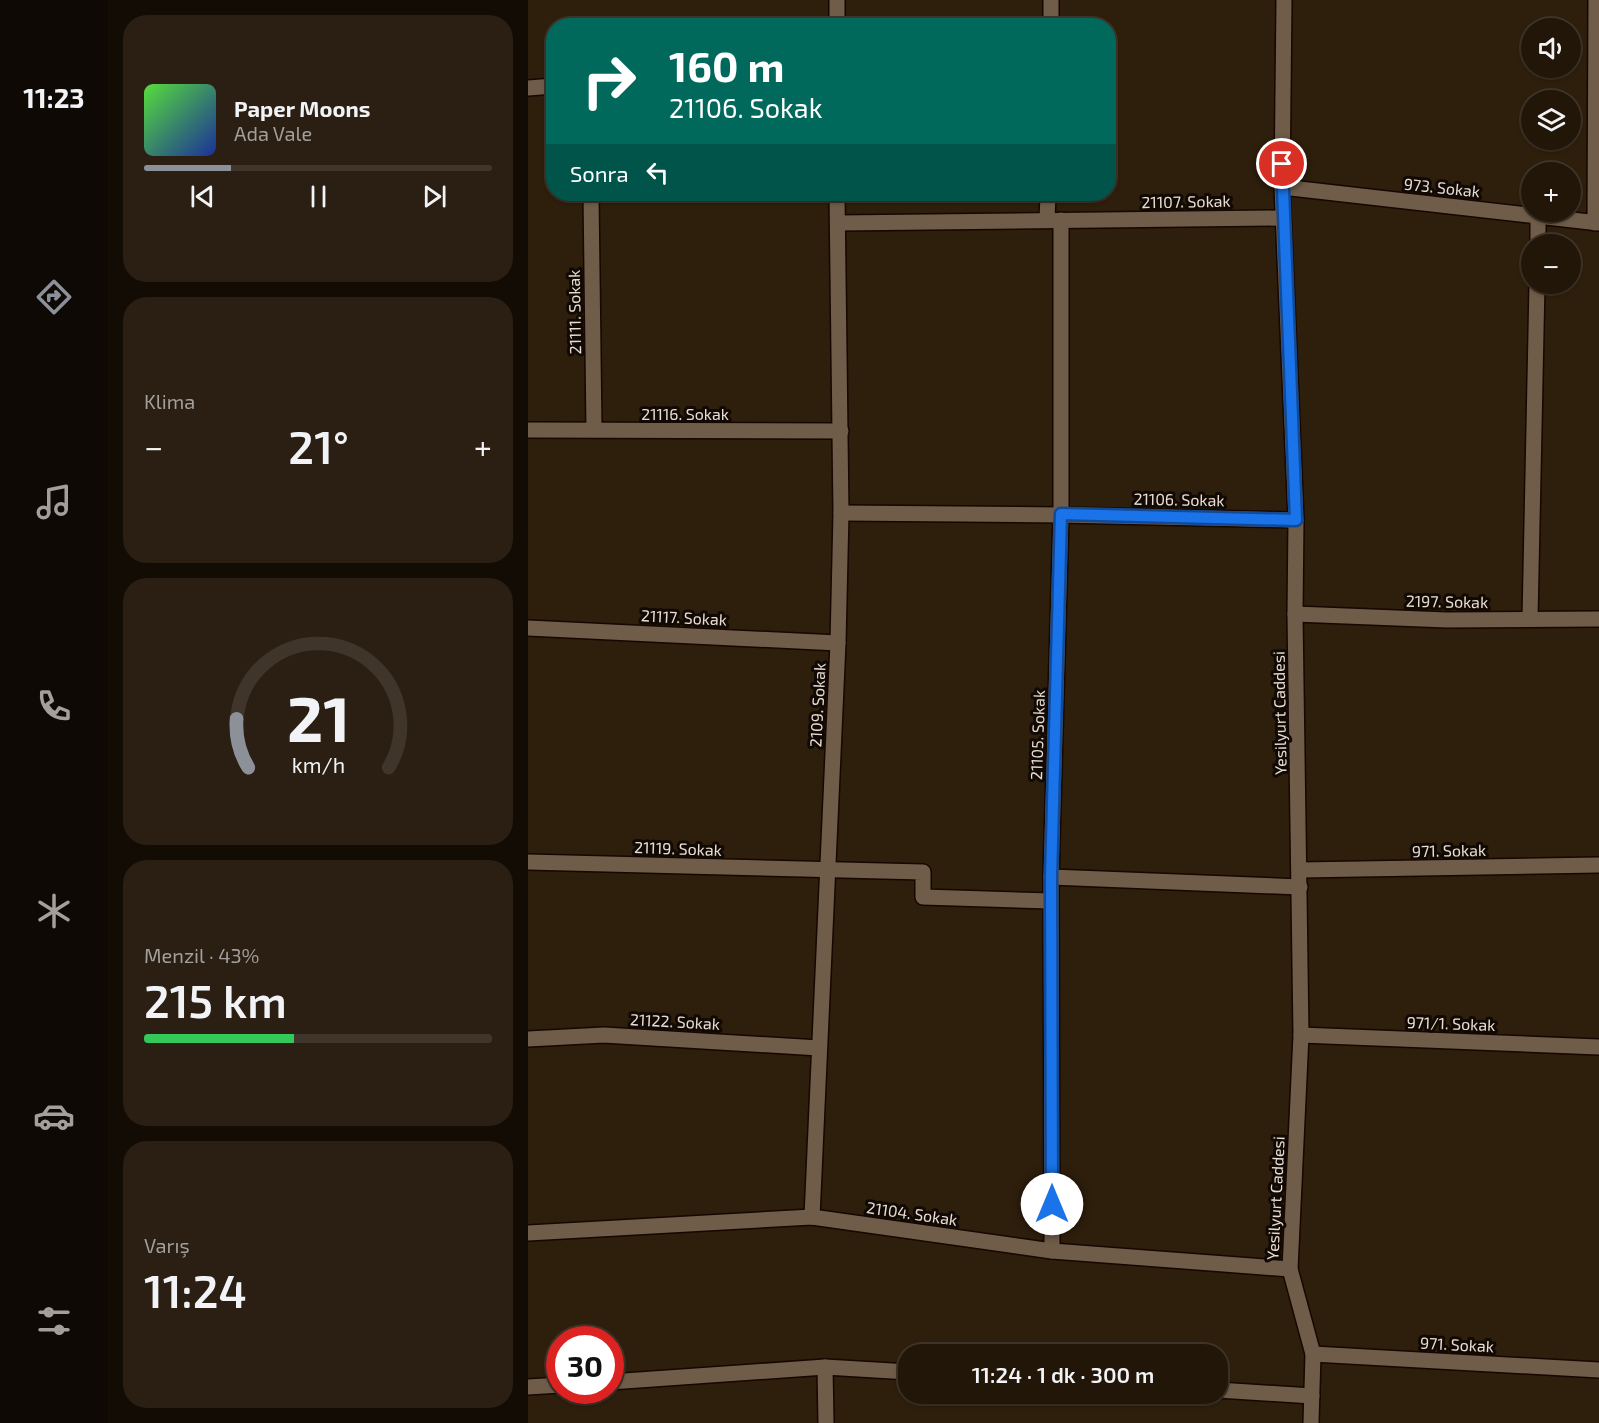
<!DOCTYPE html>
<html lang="tr">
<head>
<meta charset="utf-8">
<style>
  :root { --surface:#221609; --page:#2a1f12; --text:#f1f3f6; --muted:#a29f9c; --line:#3f352a; --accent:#8c9099 }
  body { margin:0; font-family:"Exo 2",sans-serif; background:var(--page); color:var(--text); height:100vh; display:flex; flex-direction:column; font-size:22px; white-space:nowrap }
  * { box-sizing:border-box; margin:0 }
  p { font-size:20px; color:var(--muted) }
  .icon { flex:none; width:33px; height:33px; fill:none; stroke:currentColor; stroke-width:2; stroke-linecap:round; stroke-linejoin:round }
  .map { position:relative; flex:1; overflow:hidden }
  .drawer { display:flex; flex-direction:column; gap:15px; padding:15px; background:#130c05; width:420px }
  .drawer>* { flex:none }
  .banner { position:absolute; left:18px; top:18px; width:570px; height:183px; border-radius:24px; box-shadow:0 2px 4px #0004,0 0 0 2px var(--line); background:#00695c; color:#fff; overflow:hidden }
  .tools { position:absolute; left:993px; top:18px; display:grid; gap:12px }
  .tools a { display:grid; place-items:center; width:60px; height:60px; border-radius:50%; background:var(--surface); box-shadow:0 2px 4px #0004,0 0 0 2px var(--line); font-size:30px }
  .speed { position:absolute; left:18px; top:1326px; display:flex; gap:12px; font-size:30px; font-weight:700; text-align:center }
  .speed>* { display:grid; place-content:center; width:78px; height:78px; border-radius:50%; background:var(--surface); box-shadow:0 2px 4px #0004,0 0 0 2px var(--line); line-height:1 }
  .speed .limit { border:9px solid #d22; background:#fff; color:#111 }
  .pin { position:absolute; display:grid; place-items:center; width:51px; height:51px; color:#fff; margin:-26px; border:3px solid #fff; border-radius:50%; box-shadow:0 2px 6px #0007 }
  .me { position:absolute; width:66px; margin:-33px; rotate:0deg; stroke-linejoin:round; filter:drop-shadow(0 0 4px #0008) }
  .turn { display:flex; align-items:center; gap:21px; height:126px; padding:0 24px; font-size:27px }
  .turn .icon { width:78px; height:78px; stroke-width:2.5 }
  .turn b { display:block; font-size:42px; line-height:51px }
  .then { display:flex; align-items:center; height:57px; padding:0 24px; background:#0003; gap:12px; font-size:22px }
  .big { font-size:45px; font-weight:600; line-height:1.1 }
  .drawer .widget { flex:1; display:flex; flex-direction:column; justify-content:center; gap:9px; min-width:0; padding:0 21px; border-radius:24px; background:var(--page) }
  .drawer .dial { align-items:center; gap:0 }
  .dial svg { height:156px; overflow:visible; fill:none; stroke:var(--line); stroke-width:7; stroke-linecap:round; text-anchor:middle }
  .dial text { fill:var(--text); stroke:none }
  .song { display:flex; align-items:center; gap:18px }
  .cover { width:72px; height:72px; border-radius:9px; background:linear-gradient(135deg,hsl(110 70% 55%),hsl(230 70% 35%)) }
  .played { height:6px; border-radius:3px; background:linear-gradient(90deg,var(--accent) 25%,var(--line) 25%) }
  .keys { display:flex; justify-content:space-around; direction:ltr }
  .heat { display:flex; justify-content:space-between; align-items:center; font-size:33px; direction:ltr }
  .charge { height:9px; border-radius:4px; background:linear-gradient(90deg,#34c759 43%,var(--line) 0) }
  .trip { position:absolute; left:370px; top:1344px; width:330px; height:60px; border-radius:24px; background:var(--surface); box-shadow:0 2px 4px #0004,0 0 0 2px var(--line); font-weight:600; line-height:60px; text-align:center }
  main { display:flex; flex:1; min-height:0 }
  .tab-bar { display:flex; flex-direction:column; width:108px; justify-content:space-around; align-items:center; background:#0e0904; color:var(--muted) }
  .tab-bar .icon { width:42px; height:42px }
  .tab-bar .on { color:var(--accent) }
  .tab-bar b { font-size:27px; color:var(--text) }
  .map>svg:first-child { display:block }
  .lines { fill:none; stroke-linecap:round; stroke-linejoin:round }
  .minor-casing { stroke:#160700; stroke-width:18 }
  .minor { stroke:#6f5c49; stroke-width:15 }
  .route-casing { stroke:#114b97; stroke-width:15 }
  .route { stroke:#1a73e8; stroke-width:10 }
  .labels { text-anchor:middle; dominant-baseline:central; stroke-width:6; stroke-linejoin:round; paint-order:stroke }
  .street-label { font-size:16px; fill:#e9ddd3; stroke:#110904 }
</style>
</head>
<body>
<main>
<nav class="tab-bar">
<b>11:23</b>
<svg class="icon on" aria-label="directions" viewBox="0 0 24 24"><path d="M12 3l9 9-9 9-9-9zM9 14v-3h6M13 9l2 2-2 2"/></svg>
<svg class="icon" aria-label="music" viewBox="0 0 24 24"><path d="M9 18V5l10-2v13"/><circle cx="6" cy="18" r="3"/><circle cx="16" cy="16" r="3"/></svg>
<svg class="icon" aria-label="phone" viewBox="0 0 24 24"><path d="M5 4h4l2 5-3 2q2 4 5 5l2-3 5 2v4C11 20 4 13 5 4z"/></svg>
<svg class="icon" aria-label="climate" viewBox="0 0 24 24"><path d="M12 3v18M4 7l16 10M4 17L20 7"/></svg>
<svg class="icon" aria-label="car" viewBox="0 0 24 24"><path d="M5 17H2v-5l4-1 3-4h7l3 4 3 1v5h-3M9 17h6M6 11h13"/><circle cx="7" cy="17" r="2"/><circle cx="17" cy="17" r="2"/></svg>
<svg class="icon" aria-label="filters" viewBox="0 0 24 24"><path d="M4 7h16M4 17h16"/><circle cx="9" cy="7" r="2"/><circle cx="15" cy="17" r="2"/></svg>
</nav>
<section class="drawer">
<div class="widget">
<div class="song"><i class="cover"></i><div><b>Paper Moons</b><p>Ada Vale</p></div></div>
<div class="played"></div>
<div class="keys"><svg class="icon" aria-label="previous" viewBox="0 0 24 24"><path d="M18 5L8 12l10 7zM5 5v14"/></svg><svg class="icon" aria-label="pause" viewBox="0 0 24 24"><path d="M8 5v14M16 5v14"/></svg><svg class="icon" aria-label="next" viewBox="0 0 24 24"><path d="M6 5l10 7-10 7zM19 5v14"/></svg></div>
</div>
<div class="widget"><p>Klima</p>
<div class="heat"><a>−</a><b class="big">21°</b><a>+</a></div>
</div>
<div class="widget dial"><svg viewBox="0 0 100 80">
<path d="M14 69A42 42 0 1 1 86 69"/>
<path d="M14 69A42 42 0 0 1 8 44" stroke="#8c9099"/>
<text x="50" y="56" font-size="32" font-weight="700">21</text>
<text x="50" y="72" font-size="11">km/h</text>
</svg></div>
<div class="widget"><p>Menzil · 43%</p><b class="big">215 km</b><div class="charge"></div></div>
<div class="widget"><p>Varış</p><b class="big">11:24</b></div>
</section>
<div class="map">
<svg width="1071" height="1423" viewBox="0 0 1071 1423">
  <rect width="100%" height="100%" fill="#2e1e0c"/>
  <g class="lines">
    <g class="minor-casing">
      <g id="minor">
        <polyline points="756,0 754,187 768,520 767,614 773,1035 762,1269 785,1354 783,1423"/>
        <polyline points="309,26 309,0"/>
        <polyline points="523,26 523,0"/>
        <polyline points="0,88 26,86"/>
        <polyline points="754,187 1071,223"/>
        <polyline points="63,194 66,430"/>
        <polyline points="519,220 520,194"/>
        <polyline points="310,223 755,218"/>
        <polyline points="1067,223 1068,0"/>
        <polyline points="1010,244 1010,216"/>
        <polyline points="0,430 313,431"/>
        <polyline points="313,513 533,515 768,520"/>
        <polyline points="767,614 919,620 1071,619"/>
        <polyline points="1002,619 1009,284"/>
        <polyline points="0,628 310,643"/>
        <polyline points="0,862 395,872 395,897 523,901"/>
        <polyline points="772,870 1071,865"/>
        <polyline points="523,877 772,887"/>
        <polyline points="773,1035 1071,1047"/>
        <polyline points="0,1039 76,1035 291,1048"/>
        <polyline points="284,1217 310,643 313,513 309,194"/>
        <polyline points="0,1233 284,1217 524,1251 762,1269"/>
        <polyline points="524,1251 523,877 533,515 533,220"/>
        <polyline points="785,1354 1071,1370"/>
        <polyline points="297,1367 298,1423"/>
        <polyline points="82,1382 297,1367 381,1372"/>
        <polyline points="0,1387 32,1385"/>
        <polyline points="690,1390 784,1396"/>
      </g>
    </g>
    <use href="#minor" class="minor"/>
  </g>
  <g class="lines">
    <g class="route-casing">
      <polyline id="route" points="524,1204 523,877 533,514 768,520 754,164"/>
    </g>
    <use href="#route" class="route"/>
  </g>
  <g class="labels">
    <g class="street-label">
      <text transform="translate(914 187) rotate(6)">973. Sokak</text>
      <text transform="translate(658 201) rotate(-1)">21107. Sokak</text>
      <text transform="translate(46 312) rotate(-91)">21111. Sokak</text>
      <text x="157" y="413">21116. Sokak</text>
      <text transform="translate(651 499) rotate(1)">21106. Sokak</text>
      <text transform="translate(919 601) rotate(1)">2197. Sokak</text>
      <text transform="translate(156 617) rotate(3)">21117. Sokak</text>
      <text transform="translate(289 705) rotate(-87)">2109. Sokak</text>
      <text transform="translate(751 713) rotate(-91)">Yesilyurt Caddesi</text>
      <text transform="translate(509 735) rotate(-88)">21105. Sokak</text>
      <text transform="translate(150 848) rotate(2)">21119. Sokak</text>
      <text transform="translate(921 850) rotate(-1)">971. Sokak</text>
      <text transform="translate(147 1021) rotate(3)">21122. Sokak</text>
      <text transform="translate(923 1023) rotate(2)">971/1. Sokak</text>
      <text transform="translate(747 1198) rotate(-87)">Yesilyurt Caddesi</text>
      <text transform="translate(384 1213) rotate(8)">21104. Sokak</text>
      <text transform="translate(929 1344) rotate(3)">971. Sokak</text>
    </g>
  </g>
</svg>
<div class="tools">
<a><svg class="icon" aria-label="sound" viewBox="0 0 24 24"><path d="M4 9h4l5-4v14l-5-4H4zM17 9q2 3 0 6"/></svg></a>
<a><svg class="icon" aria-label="layers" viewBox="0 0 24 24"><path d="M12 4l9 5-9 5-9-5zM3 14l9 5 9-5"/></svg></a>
<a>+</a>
<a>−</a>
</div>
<div class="speed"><div class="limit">30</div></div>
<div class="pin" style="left:754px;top:164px;background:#d93025"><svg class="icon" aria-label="arrive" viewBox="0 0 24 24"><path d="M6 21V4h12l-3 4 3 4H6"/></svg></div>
<svg class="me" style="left:524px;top:1204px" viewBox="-20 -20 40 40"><circle r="19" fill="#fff"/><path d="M0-13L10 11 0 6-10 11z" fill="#1a73e8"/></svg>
<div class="trip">11:24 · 1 dk · 300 m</div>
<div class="banner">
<div class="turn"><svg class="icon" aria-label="right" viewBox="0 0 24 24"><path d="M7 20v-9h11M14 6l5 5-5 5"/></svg><div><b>160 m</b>21106. Sokak</div></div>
<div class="then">Sonra<svg class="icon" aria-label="left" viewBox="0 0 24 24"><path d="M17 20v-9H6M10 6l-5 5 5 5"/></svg></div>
</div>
</div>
</main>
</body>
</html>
